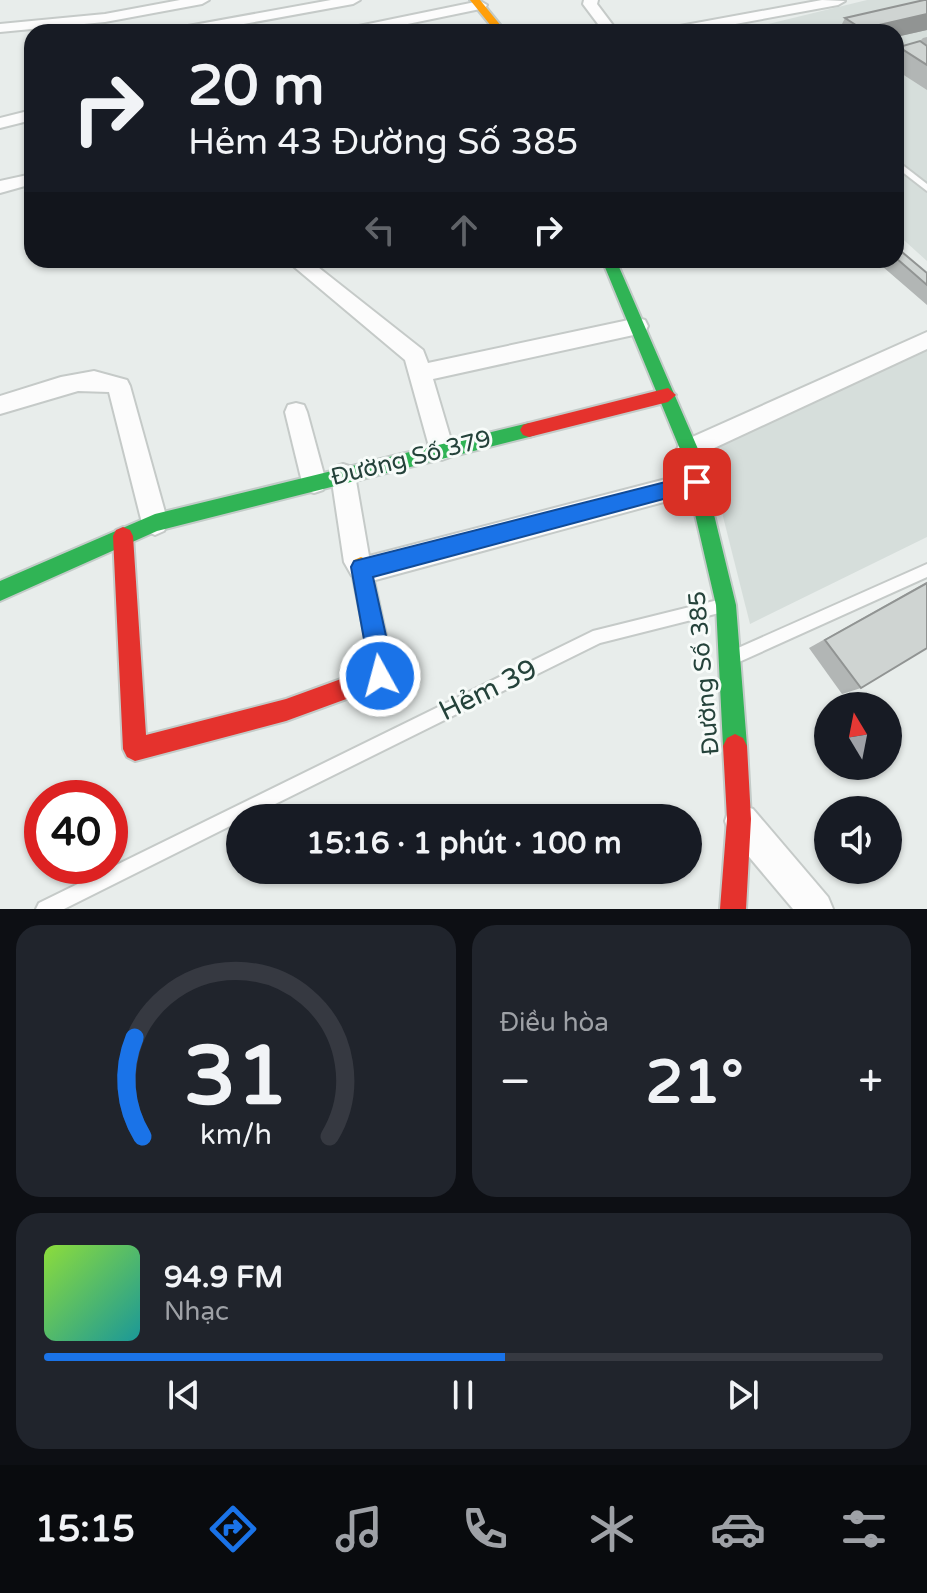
<!DOCTYPE html>
<html lang="vi">
<head>
<meta charset="utf-8">
<style>
  :root { --surface:#171b24; --page:#20242c; --text:#f1f3f6; --muted:#9ea1a6; --line:#363941; --accent:#1a73e8 }
  body { margin:0; font-family:"Varela Round",sans-serif; background:var(--page); color:var(--text); height:100vh; display:flex; flex-direction:column; font-size:30px; white-space:nowrap }
  * { box-sizing:border-box; margin:0 }
  p { font-size:26px; color:var(--muted) }
  .icon { flex:none; width:44px; height:44px; fill:none; stroke:currentColor; stroke-width:2; stroke-linecap:round; stroke-linejoin:round }
  .map { position:relative; height:909px; overflow:hidden }
  .details { display:flex; flex-direction:column; gap:16px; padding:16px; background:#0d0f14; flex:1 }
  .details>* { flex:none }
  .hud { position:absolute; left:24px; top:24px; width:880px; height:244px; border-radius:24px; box-shadow:0 2px 6px #0004; background:#171b24; color:var(--text); overflow:hidden }
  .needle { width:52px; rotate:350deg }
  .fabs { position:absolute; left:814px; top:692px; display:grid; gap:16px }
  .fabs a { display:grid; place-items:center; width:88px; height:88px; border-radius:50%; background:var(--surface); box-shadow:0 2px 6px #0004; font-size:40px }
  .speed { position:absolute; left:24px; top:780px; display:flex; gap:16px; font-size:40px; font-weight:700; text-align:center }
  .speed>* { display:grid; place-content:center; width:104px; height:104px; border-radius:50%; background:var(--surface); box-shadow:0 2px 6px #0004; line-height:1 }
  .speed .limit { border:12px solid #d22; background:#fff; color:#111 }
  .pin { position:absolute; display:grid; place-items:center; width:68px; height:68px; color:#fff; margin:-34px; border-radius:16px; box-shadow:0 4px 12px #0006 }
  .me { position:absolute; width:88px; margin:-44px; rotate:353deg; stroke-linejoin:round; filter:drop-shadow(0 0 6px #0008) }
  .turn { display:flex; align-items:center; gap:28px; height:168px; padding:0 32px; font-size:36px }
  .turn .icon { width:104px; height:104px; stroke-width:2.5 }
  .turn b { display:block; font-size:56px; line-height:68px }
  .lanes { display:flex; align-items:center; height:76px; padding:0 32px; background:#0003; justify-content:center; gap:40px; direction:ltr }
  .lanes .off { opacity:.35 }
  .big { font-size:60px; font-weight:700; line-height:1.1 }
  .details .tile { flex:1; display:flex; flex-direction:column; justify-content:center; gap:12px; min-width:0; padding:0 28px; border-radius:24px; background:var(--page) }
  .details .dial { align-items:center; gap:0 }
  .dial svg { height:208px; overflow:visible; fill:none; stroke:var(--line); stroke-width:7; stroke-linecap:round; text-anchor:middle }
  .dial text { fill:var(--text); stroke:none }
  .song { display:flex; align-items:center; gap:24px }
  .cover { width:96px; height:96px; border-radius:12px; background:linear-gradient(135deg,hsl(90 70% 55%),hsl(180 70% 35%)) }
  .played { height:8px; border-radius:4px; background:linear-gradient(90deg,var(--accent) 55%,var(--line) 55%) }
  .keys { display:flex; justify-content:space-around; direction:ltr }
  .heat { display:flex; justify-content:space-between; align-items:center; font-size:44px; direction:ltr }
  .details .tiles { flex:1; display:grid; gap:16px; grid-template-columns:1fr 1fr }
  .tile:last-child { grid-column:span 2 }
  .trip { position:absolute; left:226px; top:804px; width:476px; height:80px; border-radius:40px; background:var(--surface); box-shadow:0 2px 6px #0004; font-weight:700; line-height:80px; text-align:center }
  .dock { display:flex; height:128px; justify-content:space-around; align-items:center; background:#090b0e; color:var(--muted) }
  .dock .icon { width:56px; height:56px }
  .dock .active { color:var(--accent) }
  .dock b { font-size:36px; color:var(--text) }
  .map>svg:first-child { display:block }
  .built { fill:#d6dedb }
  .lines { fill:none; stroke-linecap:round; stroke-linejoin:round }
  .lane-casing { stroke:#c5cac8; stroke-width:4 }
  .street-casing { stroke:#c5cac8; stroke-width:4 }
  .fast-casing { stroke:#c3cbc8; stroke-width:4 }
  .slow-casing { stroke:#c3cbc8; stroke-width:4 }
  .jam-casing { stroke:#c3cbc8; stroke-width:4 }
  .lane { fill:#fcfcfc; fill-rule:evenodd }
  .street { fill:#fcfcfc; fill-rule:evenodd }
  .fast { fill:#30b455; fill-rule:evenodd }
  .slow { fill:#ff9f0a; fill-rule:evenodd }
  .jam { fill:#e5322d; fill-rule:evenodd }
  .wall { fill:#b2b6b5 }
  .shaded-wall { fill:#919493 }
  .building { fill:#cfd4d2; stroke:#919493; stroke-width:2 }
  .route { fill:#1a73e8; stroke:#114b97; stroke-width:2 }
  .labels { text-anchor:middle; dominant-baseline:central; stroke-width:6; stroke-linejoin:round; paint-order:stroke }
  .street-label { font-size:24px; fill:#24423a; stroke:#f7fbf9 }
  .near-street-label { font-size:28px; fill:#24423a; stroke:#f7fbf9 }
</style>
</head>
<body>
<div class="map">
<svg width="927" height="909" viewBox="0 0 927 909">
  <rect width="100%" height="100%" fill="#e8edeb"/>
  <g class="built">
    <polygon points="867,0 918,0 927,5 927,261 896,233 896,32 735,32"/>
    <polygon points="927,344 927,537 750,624 705,445"/>
  </g>
  <g class="lines">
    <g class="lane-casing">
      <g id="lane">
        <polygon points="724,22 728,22 741,32 734,32 724,24"/>
        <polygon points="896,160 927,184 927,191 896,167"/>
        <polygon points="927,564 927,577 739,662 734,664 729,662 727,657 729,652"/>
        <polygon points="718,600 723,602 725,607 723,612 600,643 247,818 240,818 240,821 64,909 36,909 39,903 593,631"/>
      </g>
    </g>
    <g class="street-casing">
      <g id="street">
        <polygon points="180,0 209,0 202,4 105,22 0,32 0,24 105,14"/>
        <polygon points="331,0 360,0 353,4 200,32 170,32 177,28"/>
        <polygon points="584,0 598,0 597,4 618,32 604,32 583,4"/>
        <polygon points="822,0 845,1 838,5 692,32 662,32 669,28"/>
        <polygon points="480,1 487,5 485,8 369,32 342,32 349,28"/>
        <polygon points="32,110 32,120 0,128 0,118"/>
        <polygon points="32,174 32,184 0,193 0,181"/>
        <polygon points="286,260 309,260 423,350 428,363 638,318 645,320 648,326 645,332 638,334 433,379 454,450 450,457 442,460 434,457 430,450 405,360"/>
        <polygon points="927,332 927,349 697,456 689,459 681,456 677,449 681,442"/>
        <polygon points="94,371 127,380 130,386 168,523 164,531 155,535 146,531 142,523 109,392 78,391 0,414 0,396 61,377"/>
        <polygon points="296,403 304,405 307,412 326,482 323,490 314,493 305,490 302,482 285,412 288,405"/>
        <polygon points="343,464 352,467 355,475 369,556 697,471 706,474 709,482 706,490 697,493 368,582 352,576 344,562 331,475 334,467"/>
        <polygon points="741,805 753,809 828,897 833,909 793,909 729,833 725,821 729,809"/>
      </g>
    </g>
    <g class="fast-casing">
      <g id="fast">
        <polygon points="602,260 616,260 698,449 736,605 747,746 743,754 735,758 727,754 723,746 716,605 680,449"/>
        <polygon points="529,423 535,425 538,430 535,435 529,437 157,531 0,601 0,581 155,514"/>
      </g>
    </g>
    <g class="slow-casing">
      <g id="slow">
        <polygon points="470,0 480,0 506,32 496,32"/>
        <polygon points="361,557 368,560 371,567 392,663 388,684 352,697 344,694 341,686 344,678 370,669 370,663 351,567 354,560"/>
      </g>
    </g>
    <g class="jam-casing">
      <g id="jam">
        <polygon points="668,388 676,395 668,402 529,437 523,435 520,430 523,425 529,423"/>
        <polygon points="123,527 130,530 133,536 146,735 286,699 352,675 360,678 363,686 360,694 286,721 135,761 127,757 123,749 113,536 116,530"/>
        <polygon points="735,734 743,738 747,746 751,819 746,909 720,909 727,819 723,746 727,738"/>
      </g>
    </g>
    <use href="#lane" class="lane"/>
    <use href="#street" class="street"/>
    <use href="#fast" class="fast"/>
    <use href="#slow" class="slow"/>
    <use href="#jam" class="jam"/>
  </g>
  <g class="wall">
    <polygon points="927,0 927,30 896,37 896,32 838,32 845,18"/>
    <polygon points="927,37 927,90 896,70 896,52 899,47 920,41 923,38"/>
    <polygon points="896,247 927,273 927,305 875,260 896,260"/>
    <polygon points="927,582 927,648 861,688 842,694 809,648"/>
  </g>
  <polygon class="shaded-wall" points="927,14 927,30 896,37 896,32 861,32 862,29"/>
  <g class="building">
    <polygon points="924,0 927,0 927,14 862,29 845,18"/>
    <polygon points="920,41 927,46 927,65 899,47"/>
    <polygon points="896,247 927,273 927,285 896,258"/>
    <polygon points="927,583 927,648 861,688 825,640"/>
  </g>
  <polygon class="route" points="697,474 703,476 706,482 703,488 697,490 373,577 392,663 388,684 380,687 372,684 351,567 354,561"/>
  <g class="labels">
    <g class="street-label">
      <text transform="translate(411 458) rotate(-14)">Đường Số 379</text>
      <text transform="translate(704 673) rotate(-95)">Đường Số 385</text>
    </g>
    <g class="near-street-label">
      <text transform="translate(488 690) rotate(-26)">Hẻm 39</text>
    </g>
  </g>
</svg>
<div class="fabs">
<a><svg class="needle" viewBox="-14 -14 28 28"><path d="M0-13l5 13h-10z" fill="#e53935"/><path d="M0 13l5-13h-10z" fill="#9ea1a6"/></svg></a>
<a><svg class="icon" aria-label="sound" viewBox="0 0 24 24"><path d="M4 9h4l5-4v14l-5-4H4zM17 9q2 3 0 6"/></svg></a>
</div>
<div class="speed"><div class="limit">40</div></div>
<div class="pin" style="left:697px;top:482px;background:#d93025"><svg class="icon" aria-label="arrive" viewBox="0 0 24 24"><path d="M6 21V4h12l-3 4 3 4H6"/></svg></div>
<svg class="me" style="left:380px;top:676px" viewBox="-20 -20 40 40"><circle r="17" fill="#1a73e8" stroke="#fff" stroke-width="3"/><path d="M0-11L8 9 0 5-8 9z" fill="#fff"/></svg>
<div class="trip">15:16 · 1 phút · 100 m</div>
<div class="hud">
<div class="turn"><svg class="icon" aria-label="right" viewBox="0 0 24 24"><path d="M7 20v-9h11M14 6l5 5-5 5"/></svg><div><b>20 m</b>Hẻm 43 Đường Số 385</div></div>
<div class="lanes"><svg class="icon off" aria-label="left" viewBox="0 0 24 24"><path d="M17 20v-9H6M10 6l-5 5 5 5"/></svg><svg class="icon off" aria-label="ahead" viewBox="0 0 24 24"><path d="M12 20V5M6 11l6-6 6 6"/></svg><svg class="icon" aria-label="right" viewBox="0 0 24 24"><path d="M7 20v-9h11M14 6l5 5-5 5"/></svg></div>
</div>
</div>
<section class="details">
<div class="tiles">
<div class="tile dial"><svg viewBox="0 0 100 80">
<path d="M14 69A42 42 0 1 1 86 69"/>
<path d="M14 69A42 42 0 0 1 11 31" stroke="#1a73e8"/>
<text x="50" y="56" font-size="32" font-weight="700">31</text>
<text x="50" y="72" font-size="11">km/h</text>
</svg></div>
<div class="tile"><p>Điều hòa</p>
<div class="heat"><a>−</a><b class="big">21°</b><a>+</a></div>
</div>
<div class="tile">
<div class="song"><i class="cover"></i><div><b>94.9 FM</b><p>Nhạc</p></div></div>
<div class="played"></div>
<div class="keys"><svg class="icon" aria-label="previous" viewBox="0 0 24 24"><path d="M18 5L8 12l10 7zM5 5v14"/></svg><svg class="icon" aria-label="pause" viewBox="0 0 24 24"><path d="M8 5v14M16 5v14"/></svg><svg class="icon" aria-label="next" viewBox="0 0 24 24"><path d="M6 5l10 7-10 7zM19 5v14"/></svg></div>
</div>
</div>
</section>
<nav class="dock">
<b>15:15</b>
<svg class="icon active" aria-label="directions" viewBox="0 0 24 24"><path d="M12 3l9 9-9 9-9-9zM9 14v-3h6M13 9l2 2-2 2"/></svg>
<svg class="icon" aria-label="music" viewBox="0 0 24 24"><path d="M9 18V5l10-2v13"/><circle cx="6" cy="18" r="3"/><circle cx="16" cy="16" r="3"/></svg>
<svg class="icon" aria-label="phone" viewBox="0 0 24 24"><path d="M5 4h4l2 5-3 2q2 4 5 5l2-3 5 2v4C11 20 4 13 5 4z"/></svg>
<svg class="icon" aria-label="climate" viewBox="0 0 24 24"><path d="M12 3v18M4 7l16 10M4 17L20 7"/></svg>
<svg class="icon" aria-label="car" viewBox="0 0 24 24"><path d="M5 17H2v-5l4-1 3-4h7l3 4 3 1v5h-3M9 17h6M6 11h13"/><circle cx="7" cy="17" r="2"/><circle cx="17" cy="17" r="2"/></svg>
<svg class="icon" aria-label="filters" viewBox="0 0 24 24"><path d="M4 7h16M4 17h16"/><circle cx="9" cy="7" r="2"/><circle cx="15" cy="17" r="2"/></svg>
</nav>
</body>
</html>
